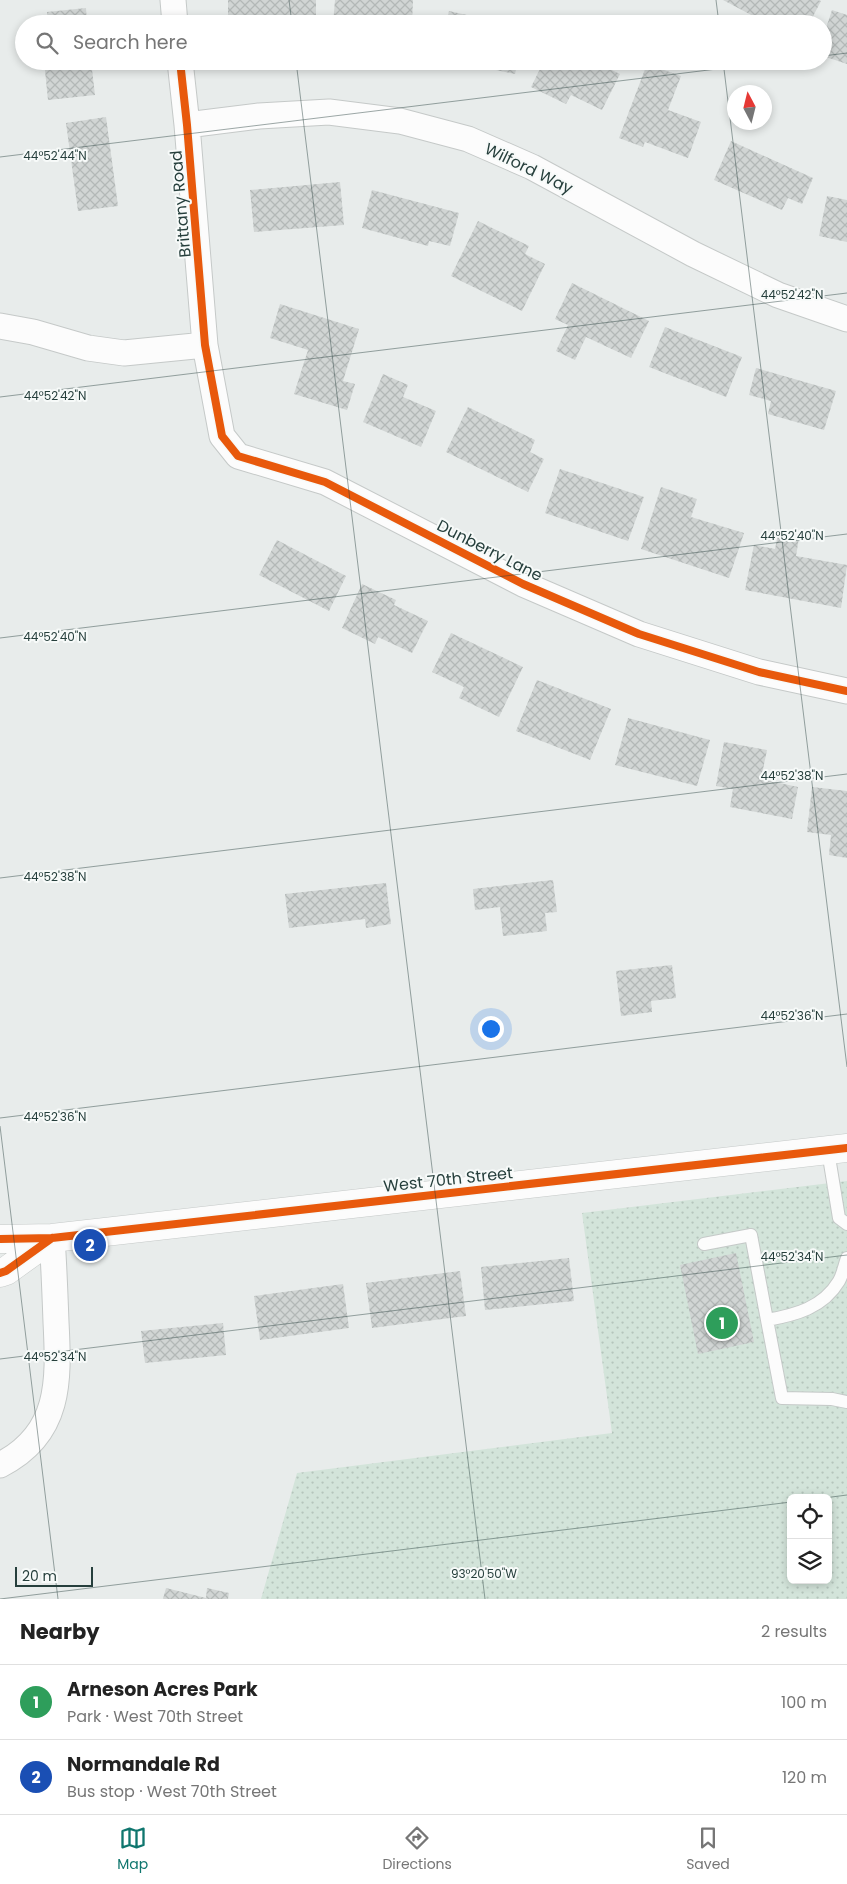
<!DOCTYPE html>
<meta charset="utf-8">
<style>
body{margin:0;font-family:Poppins,sans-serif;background:#f6f6f6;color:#222}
.controls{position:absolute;right:15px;bottom:15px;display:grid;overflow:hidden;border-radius:8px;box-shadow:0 2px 8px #0003}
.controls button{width:45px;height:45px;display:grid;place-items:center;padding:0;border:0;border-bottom:1px solid #e0e0e0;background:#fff;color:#222;font:25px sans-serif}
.compass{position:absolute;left:727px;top:85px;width:45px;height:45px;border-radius:50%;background:#fff;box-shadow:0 2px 8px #0003;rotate:353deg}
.scale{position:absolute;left:15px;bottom:12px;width:78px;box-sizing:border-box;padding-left:5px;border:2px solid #263f3c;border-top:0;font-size:14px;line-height:18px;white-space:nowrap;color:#263f3c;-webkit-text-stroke:4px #f7faf9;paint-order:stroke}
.you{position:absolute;left:490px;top:1028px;width:18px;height:18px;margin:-12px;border:4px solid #fff;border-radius:50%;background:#1a73e8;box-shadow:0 0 0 8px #1a73e833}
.badge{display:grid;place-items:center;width:32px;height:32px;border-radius:50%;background:#0f766e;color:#fff;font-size:16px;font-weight:700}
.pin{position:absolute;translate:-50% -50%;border:2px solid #fff;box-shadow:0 1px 5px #0006}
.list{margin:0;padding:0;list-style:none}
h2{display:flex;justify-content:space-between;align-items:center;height:65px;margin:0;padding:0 20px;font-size:21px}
h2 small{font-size:16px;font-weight:400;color:#767676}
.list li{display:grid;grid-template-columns:32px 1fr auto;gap:15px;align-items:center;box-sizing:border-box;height:75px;padding:0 20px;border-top:1px solid #e0e0e0}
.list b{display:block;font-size:19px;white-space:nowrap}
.list p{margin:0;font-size:16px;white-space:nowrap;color:#767676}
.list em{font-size:16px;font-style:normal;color:#767676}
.icon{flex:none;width:28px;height:28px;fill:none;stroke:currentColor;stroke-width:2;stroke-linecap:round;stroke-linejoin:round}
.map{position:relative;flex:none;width:847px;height:1599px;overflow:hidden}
.search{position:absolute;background:#fff;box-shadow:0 2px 8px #0003;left:15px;right:15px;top:15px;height:55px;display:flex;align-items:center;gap:12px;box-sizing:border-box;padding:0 18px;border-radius:28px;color:#767676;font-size:19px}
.sheet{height:215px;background:#fff}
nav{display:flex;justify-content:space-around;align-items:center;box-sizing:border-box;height:70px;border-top:1px solid #e0e0e0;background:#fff;font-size:14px;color:#767676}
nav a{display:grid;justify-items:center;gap:2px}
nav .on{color:#0f766e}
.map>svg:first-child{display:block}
.grass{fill:url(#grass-dots);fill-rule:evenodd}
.building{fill:url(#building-cross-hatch)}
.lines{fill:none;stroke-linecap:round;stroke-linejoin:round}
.service-casing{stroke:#c5c9c8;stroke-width:14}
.minor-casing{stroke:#c5c9c8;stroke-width:27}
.tertiary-casing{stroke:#c5c9c8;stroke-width:29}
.service{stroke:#fcfcfc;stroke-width:12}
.minor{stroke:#fcfcfc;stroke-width:25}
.tertiary{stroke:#fcfcfc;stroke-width:28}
.cycleway-casing{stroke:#f7faf9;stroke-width:11}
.cycleway{stroke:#e8590c;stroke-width:8}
.ticks{fill:none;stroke:#263f3c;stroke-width:1;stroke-opacity:0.45}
.labels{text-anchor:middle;stroke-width:4;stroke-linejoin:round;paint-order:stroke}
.street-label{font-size:16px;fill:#263f3c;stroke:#f7faf9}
.ticks-label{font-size:12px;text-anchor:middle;fill:#263f3c;stroke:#f7faf9;stroke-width:4;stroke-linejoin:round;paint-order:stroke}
</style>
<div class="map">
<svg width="847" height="1599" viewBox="0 0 847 1599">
<defs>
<pattern id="grass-dots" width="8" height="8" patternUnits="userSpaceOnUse" patternTransform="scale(1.25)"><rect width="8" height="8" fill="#d3e4da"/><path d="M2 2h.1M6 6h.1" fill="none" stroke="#b5c5bc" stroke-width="1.8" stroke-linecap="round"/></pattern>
<pattern id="building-cross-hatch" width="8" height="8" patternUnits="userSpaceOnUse" patternTransform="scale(1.25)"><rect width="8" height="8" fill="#d1d5d4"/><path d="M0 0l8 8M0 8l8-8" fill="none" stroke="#b3b8b7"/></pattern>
</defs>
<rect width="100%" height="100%" fill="#e8eceb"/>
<path class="grass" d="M847 1181V1599H261L297 1473 612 1433 582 1213ZM791 1498H828V1580H791Z"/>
<path class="building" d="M228 0H316V24H228Z
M335 0H413L412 24H333Z
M723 0H818L821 1 809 24H768Z
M86 8 87 24H48L47 12Z
M832 10 847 15V64L823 56V37Z
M449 11 502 23V24H446Z
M44 61H91L95 95 48 100Z
M474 61H518L515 74 473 65Z
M544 61H593L620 74 602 110 571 95 566 104 531 87Z
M647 64 681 76 668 110 701 122 688 158 645 142 643 147 619 138Z
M106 117 118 206 78 211 66 123Z
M731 141 813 178 802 204 788 198 782 210 714 180Z
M340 182 344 225 254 232 250 190Z
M372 190 459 213 450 246 429 241 428 246 362 228Z
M827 196 847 200V242L819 236Z
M478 221 529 246 525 254 545 264 522 311 451 276Z
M572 283 649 321 631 358 586 337 575 360 556 351 568 325 555 319Z
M280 304 359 329 343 381 355 384 347 410 294 394 308 350 270 338Z
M665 327 742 357 726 397 649 367Z
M756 368 836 391 824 430 768 414 771 401 749 395Z
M383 374 408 385 403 397 436 411 421 447 363 422Z
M468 407 535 440 530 452 544 459 528 492 446 452Z
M560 469 644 497 628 541 545 513Z
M661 487 697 499 691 517 744 533 729 578 641 549Z
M778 534 799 538 796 556 847 565 841 608 745 590 754 545 775 549Z
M277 540 346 576 329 611 259 575Z
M362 584 396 600 394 605 428 621 412 653 378 637 375 644 342 628Z
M451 633 523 667 499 717 459 698 464 687 432 672Z
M537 680 611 709 590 760 516 731Z
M628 718 710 740 697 786 615 765Z
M724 742 767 750 761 779 798 787 792 819 730 807 733 789 716 786Z
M812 787 847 791V858L829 855 831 835 807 832Z
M553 880 557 912 545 913 547 931 503 936 500 907 475 910 473 889Z
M386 883 391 924 366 928 365 919 289 928 285 894Z
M672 965 676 998 651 1001 652 1012 621 1016 616 971Z
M736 1253 754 1342 698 1354 680 1265Z
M569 1258 574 1301 485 1310 481 1267Z
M460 1271 466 1316 372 1328 366 1283Z
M343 1284 349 1328 260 1340 254 1296Z
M223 1323 226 1355 145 1363 141 1331Z
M166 1588 206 1598 207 1588 229 1593 228 1599H163Z"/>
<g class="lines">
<defs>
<path id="service" d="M828 1151 839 1218 847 1224
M704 1244 751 1235 767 1320
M847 1258C844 1266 843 1274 839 1281 823 1308 795 1315 767 1320L782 1398 832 1399 847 1402"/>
<path id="minor" d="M173 0 175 24
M180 61 187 125 205 345 222 436 238 456 325 482 523 584 639 634 759 672 847 691
M187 125 259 116 329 112 400 121 468 139 532 167 693 254 778 295 847 319
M0 326 33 332 88 348 124 353 205 345
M0 1465C61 1434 59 1381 56 1322 55 1294 54 1266 52 1238"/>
<path id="tertiary" d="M0 1239 52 1238 847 1148
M0 1273 6 1271 52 1238"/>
</defs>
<use href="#service" class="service-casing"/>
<use href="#minor" class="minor-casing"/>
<use href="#tertiary" class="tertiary-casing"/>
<use href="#service" class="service"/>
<use href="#minor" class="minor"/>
<use href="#tertiary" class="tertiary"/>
<defs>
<path id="cycleway" d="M180 61 187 125 205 345 222 436 238 456 325 482 523 584 639 634 759 672 847 691
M0 1239 52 1238 847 1148
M0 1273 6 1271 52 1238"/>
</defs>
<use href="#cycleway" class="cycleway-casing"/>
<use href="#cycleway" class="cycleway"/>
</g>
<path class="ticks" d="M289 0 292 24M716 0 719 24M823 56 847 53M296 61 485 1599M723 61 847 1067M0 157 782 61M0 397 847 293M0 638 847 534M0 878 847 774M0 1118 847 1014M0 1126 58 1599M0 1359 847 1255M824 1498 847 1495M0 1599 791 1502"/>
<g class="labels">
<g class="street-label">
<text transform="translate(529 168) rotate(26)" y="6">Wilford Way</text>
<text transform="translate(180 204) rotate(-95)" y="6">Brittany Road</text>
<text transform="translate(490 550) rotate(27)" y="6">Dunberry Lane</text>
<text transform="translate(448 1179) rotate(-6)" y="6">West 70th Street</text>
</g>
</g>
<g class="ticks-label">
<text x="55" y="160">44°52'44"N</text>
<text x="792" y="299">44°52'42"N</text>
<text x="55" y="400">44°52'42"N</text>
<text x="792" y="540">44°52'40"N</text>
<text x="55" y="641">44°52'40"N</text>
<text x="792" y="780">44°52'38"N</text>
<text x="55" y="881">44°52'38"N</text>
<text x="792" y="1020">44°52'36"N</text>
<text x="55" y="1121">44°52'36"N</text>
<text x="792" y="1261">44°52'34"N</text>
<text x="55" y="1361">44°52'34"N</text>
<text x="484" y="1578">93°20'50"W</text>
</g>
</svg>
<div class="controls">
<button><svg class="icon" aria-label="locate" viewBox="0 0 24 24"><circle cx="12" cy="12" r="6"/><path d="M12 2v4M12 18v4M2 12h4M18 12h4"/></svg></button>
<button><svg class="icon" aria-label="layers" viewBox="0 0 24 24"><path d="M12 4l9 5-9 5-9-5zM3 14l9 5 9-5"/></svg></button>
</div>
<svg class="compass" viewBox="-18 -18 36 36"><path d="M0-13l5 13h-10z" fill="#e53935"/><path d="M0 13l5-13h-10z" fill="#767676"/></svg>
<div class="scale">20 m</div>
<div class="you"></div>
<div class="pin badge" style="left:722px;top:1323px;background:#2e9e5b">1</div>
<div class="pin badge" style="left:90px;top:1245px;background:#1a4fb4">2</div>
<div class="search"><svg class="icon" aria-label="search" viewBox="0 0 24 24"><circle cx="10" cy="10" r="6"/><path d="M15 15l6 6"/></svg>Search here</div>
</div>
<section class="sheet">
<h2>Nearby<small>2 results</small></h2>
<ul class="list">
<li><span class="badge" style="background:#2e9e5b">1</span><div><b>Arneson Acres Park</b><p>Park · West 70th Street</p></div><em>100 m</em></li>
<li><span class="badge" style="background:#1a4fb4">2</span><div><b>Normandale Rd</b><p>Bus stop · West 70th Street</p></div><em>120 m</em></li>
</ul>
</section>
<nav>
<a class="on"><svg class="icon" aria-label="map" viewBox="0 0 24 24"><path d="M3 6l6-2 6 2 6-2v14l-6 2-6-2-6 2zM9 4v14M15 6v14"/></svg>Map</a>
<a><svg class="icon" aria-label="directions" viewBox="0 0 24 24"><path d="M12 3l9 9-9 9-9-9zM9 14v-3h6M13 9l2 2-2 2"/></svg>Directions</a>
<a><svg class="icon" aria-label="saved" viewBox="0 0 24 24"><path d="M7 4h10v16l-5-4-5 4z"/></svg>Saved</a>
</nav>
